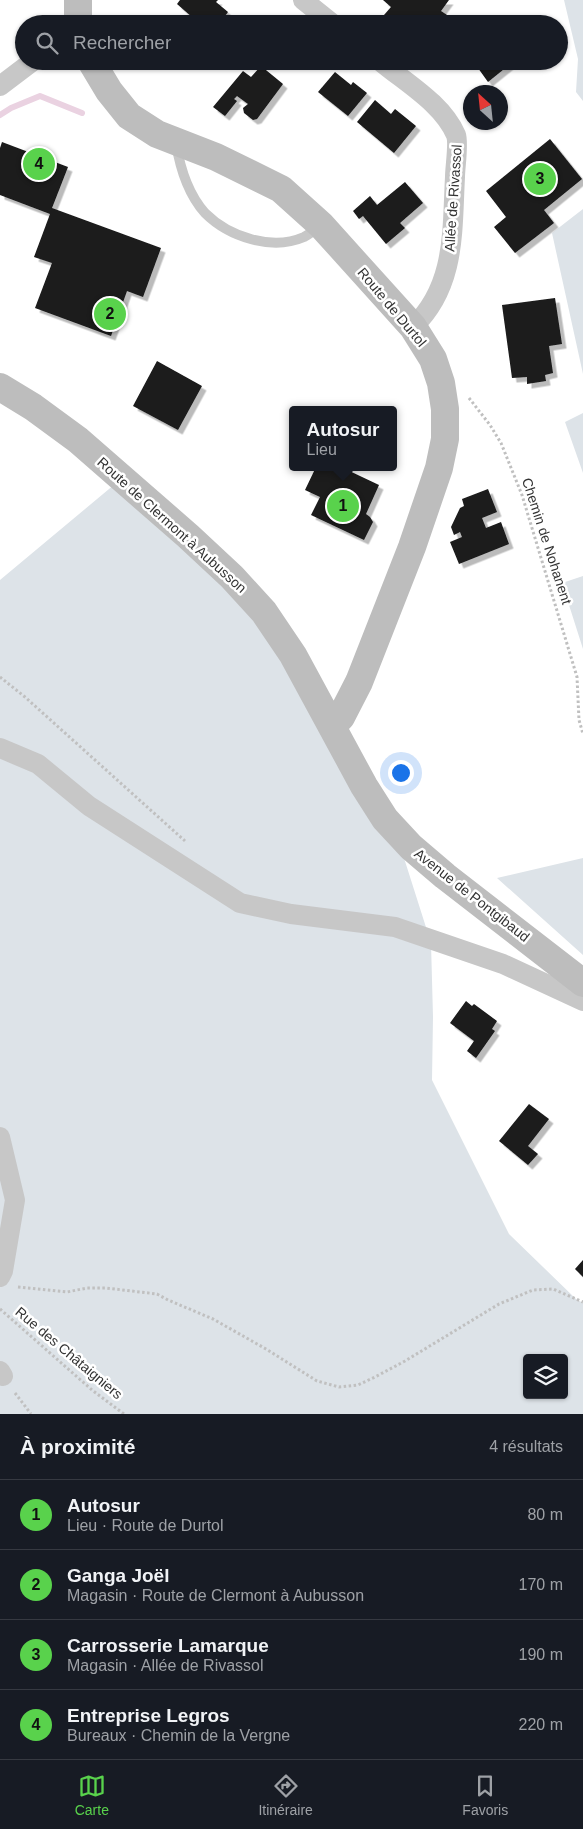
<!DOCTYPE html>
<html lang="fr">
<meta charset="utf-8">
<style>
body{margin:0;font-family:Helvetica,sans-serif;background:#20242c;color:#f1f3f6}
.controls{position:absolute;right:15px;bottom:15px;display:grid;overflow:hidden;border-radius:5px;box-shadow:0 1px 4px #0004}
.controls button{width:45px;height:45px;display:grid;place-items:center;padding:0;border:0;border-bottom:1px solid #363941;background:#171b24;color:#f1f3f6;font:25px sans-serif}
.compass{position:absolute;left:463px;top:85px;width:45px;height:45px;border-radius:50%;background:#171b24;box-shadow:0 1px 4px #0004;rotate:333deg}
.you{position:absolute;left:400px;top:772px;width:18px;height:18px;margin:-12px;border:4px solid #fff;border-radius:50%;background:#1a73e8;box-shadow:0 0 0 8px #1a73e833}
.badge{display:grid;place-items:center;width:32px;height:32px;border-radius:50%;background:#59d24c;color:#111;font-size:16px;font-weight:700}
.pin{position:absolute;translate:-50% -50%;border:2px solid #fff;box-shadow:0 1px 5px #0006}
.popup{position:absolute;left:289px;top:406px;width:108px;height:65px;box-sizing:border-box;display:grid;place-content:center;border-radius:5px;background:#171b24;filter:drop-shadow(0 1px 4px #0005);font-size:16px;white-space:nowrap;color:#9ea1a6}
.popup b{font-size:19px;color:#f1f3f6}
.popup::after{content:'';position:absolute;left:50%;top:100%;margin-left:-10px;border:10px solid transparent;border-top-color:#171b24}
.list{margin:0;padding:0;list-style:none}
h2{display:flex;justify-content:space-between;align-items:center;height:65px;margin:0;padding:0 20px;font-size:21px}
h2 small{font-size:16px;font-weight:400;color:#9ea1a6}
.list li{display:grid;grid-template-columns:32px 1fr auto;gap:15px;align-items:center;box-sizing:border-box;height:70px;padding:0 20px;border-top:1px solid #363941}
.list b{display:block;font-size:19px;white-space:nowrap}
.list p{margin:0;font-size:16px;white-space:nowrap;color:#9ea1a6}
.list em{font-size:16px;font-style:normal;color:#9ea1a6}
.icon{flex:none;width:28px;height:28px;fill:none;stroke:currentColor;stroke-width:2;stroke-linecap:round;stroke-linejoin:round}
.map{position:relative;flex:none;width:583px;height:1414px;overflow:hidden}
.search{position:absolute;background:#171b24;box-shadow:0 1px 4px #0004;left:15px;right:15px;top:15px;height:55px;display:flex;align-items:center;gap:12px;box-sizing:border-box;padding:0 18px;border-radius:28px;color:#9ea1a6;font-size:19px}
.sheet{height:345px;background:#171b24}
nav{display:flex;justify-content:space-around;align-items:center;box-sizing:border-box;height:70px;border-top:1px solid #363941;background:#171b24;font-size:14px;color:#9ea1a6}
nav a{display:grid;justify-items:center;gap:2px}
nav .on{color:#59d24c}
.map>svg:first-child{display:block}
.green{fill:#dde3e8;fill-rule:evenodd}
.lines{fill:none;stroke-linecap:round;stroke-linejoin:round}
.stream{stroke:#ead2e1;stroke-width:6}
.building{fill:#1a1a1a;filter:url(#shadow)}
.path{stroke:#c0c0c0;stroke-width:3;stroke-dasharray:2.5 2.5;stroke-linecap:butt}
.lane{stroke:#c7c7c7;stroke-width:10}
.street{stroke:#c7c7c7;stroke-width:20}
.secondary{stroke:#bdbdbd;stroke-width:28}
.labels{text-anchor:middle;stroke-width:5;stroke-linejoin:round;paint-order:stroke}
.street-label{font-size:14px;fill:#333;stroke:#fff}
</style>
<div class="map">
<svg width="583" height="1414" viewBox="0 0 583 1414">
<defs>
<filter id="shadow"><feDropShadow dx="4.5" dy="4.5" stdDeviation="0" flood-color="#0004"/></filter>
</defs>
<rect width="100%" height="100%" fill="#fff"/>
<path class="green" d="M564 0H583V101L576 92 578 59Z
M583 209V374L552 233Z
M583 413V473L565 422Z
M121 479 259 605 397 836 431 943 433 1017 432 1080 509 1234 576 1299 583 1303V1414H0V580ZM527 1358H564V1395H527Z
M583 576V649L562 583Z
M583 858V955L497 878Z"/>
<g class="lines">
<path class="stream" d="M0 115 11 108 40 96 82 113"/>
</g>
<path class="building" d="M180 0H218L216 2 228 12 219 24H195L190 20 192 17 177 4Z
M383 0H449L441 11 453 19 448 24H378L377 23 391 7Z
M473 61H514L488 82Z
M261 66 283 84 257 119 253 120 244 113 243 108 248 104 237 96 234 99 237 101 225 116 213 107 243 71 251 77Z
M335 72 351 85 353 82 367 93 348 116 318 92Z
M375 100 391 114 395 109 416 126 394 153 357 122Z
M550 139 582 179 544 210 554 223 515 253 494 227 506 217 486 191Z
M2 142 68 167 52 208 161 248 143 297 127 291 111 336 35 308 52 263 34 257 50 214 0 195V148Z
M405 182 423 203 400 223 405 228 386 244 363 216 359 219 353 211 370 196 377 205Z
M555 298 562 344 549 346 553 373 545 375 546 381 527 384V377L512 378 502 305Z
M157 361 202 386 178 430 133 406Z
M316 467H341L379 485 366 514 370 517 373 522 364 540 311 515 320 497 305 490Z
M488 489 497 512 482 518 486 528 501 522 509 544 459 564 450 542 462 537 460 532 454 535 451 527 460 508 464 506 462 499Z
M466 1001 472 1006 474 1004 497 1021 492 1029 495 1031 476 1058 467 1051 474 1041 450 1023Z
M529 1104 549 1119 528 1146 538 1154 528 1165 499 1141Z
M583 1260V1277L575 1269Z"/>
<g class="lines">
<path class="path" d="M469 398 490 425 501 443 522 495 577 677 579 720 583 734
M0 677 25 697 185 841
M18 1287 67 1292 87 1288H106L157 1294 168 1300 213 1319 266 1349 317 1381 339 1387 358 1385 375 1377 405 1361 499 1304 533 1290 553 1289 583 1302
M0 1309 92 1390 124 1414
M15 1393 31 1414"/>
<path class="lane" d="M176 143C180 168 188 194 205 213 229 237 272 251 304 237 310 234 315 229 320 226"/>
<path class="street" d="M303 0 333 24
M380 61C406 83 442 103 456 135 459 143 455 167 455 177 452 231 456 286 413 327
M0 86 33 61
M0 748 38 764 89 806 240 903 291 914 395 927 503 964 583 1001
M0 1137 15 1200 3 1271 0 1277
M0 1371 3 1376"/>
<path class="secondary" d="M78 0V24
M91 61 109 91 129 116 157 134 216 157 281 189 321 225 413 327 433 359 441 383 445 409V439L439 468 412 547 359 682 341 717 332 726
M0 387 33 407 78 440 188 536 232 577 264 612 293 655 364 786 385 819 411 847 445 876 583 983"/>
</g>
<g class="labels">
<g class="street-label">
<text transform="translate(453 198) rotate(-86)" y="5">Allée de Rivassol</text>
<text transform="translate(392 307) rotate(50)" y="5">Route de Durtol</text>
<text transform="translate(172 525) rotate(42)" y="5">Route de Clermont à Aubusson</text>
<text transform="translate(547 541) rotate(72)" y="5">Chemin de Nohanent</text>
<text transform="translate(472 895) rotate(38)" y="5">Avenue de Pontgibaud</text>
<text transform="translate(69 1353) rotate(40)" y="5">Rue des Châtaigniers</text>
</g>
</g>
</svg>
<div class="controls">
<button><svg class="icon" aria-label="layers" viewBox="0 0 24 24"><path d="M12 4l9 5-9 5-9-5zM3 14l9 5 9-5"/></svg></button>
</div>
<svg class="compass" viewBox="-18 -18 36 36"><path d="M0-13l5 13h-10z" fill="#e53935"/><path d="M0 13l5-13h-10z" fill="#9ea1a6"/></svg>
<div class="you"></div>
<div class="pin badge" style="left:343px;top:506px">1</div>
<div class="popup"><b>Autosur</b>Lieu</div>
<div class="pin badge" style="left:110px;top:314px">2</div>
<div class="pin badge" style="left:540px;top:179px">3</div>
<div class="pin badge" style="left:39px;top:164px">4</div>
<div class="search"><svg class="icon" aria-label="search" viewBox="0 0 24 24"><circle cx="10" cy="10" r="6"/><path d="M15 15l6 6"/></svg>Rechercher</div>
</div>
<section class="sheet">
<h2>À proximité<small>4 résultats</small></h2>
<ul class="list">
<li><span class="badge">1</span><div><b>Autosur</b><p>Lieu · Route de Durtol</p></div><em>80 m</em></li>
<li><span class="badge">2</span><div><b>Ganga Joël</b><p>Magasin · Route de Clermont à Aubusson</p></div><em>170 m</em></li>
<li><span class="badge">3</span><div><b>Carrosserie Lamarque</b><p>Magasin · Allée de Rivassol</p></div><em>190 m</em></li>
<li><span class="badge">4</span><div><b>Entreprise Legros</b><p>Bureaux · Chemin de la Vergne</p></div><em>220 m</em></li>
</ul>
</section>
<nav>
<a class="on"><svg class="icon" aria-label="map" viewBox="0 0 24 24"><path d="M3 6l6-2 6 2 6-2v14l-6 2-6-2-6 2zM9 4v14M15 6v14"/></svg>Carte</a>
<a><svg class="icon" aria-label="directions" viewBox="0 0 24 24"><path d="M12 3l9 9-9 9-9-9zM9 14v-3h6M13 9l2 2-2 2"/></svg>Itinéraire</a>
<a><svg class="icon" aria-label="saved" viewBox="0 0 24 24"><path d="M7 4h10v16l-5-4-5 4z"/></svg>Favoris</a>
</nav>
